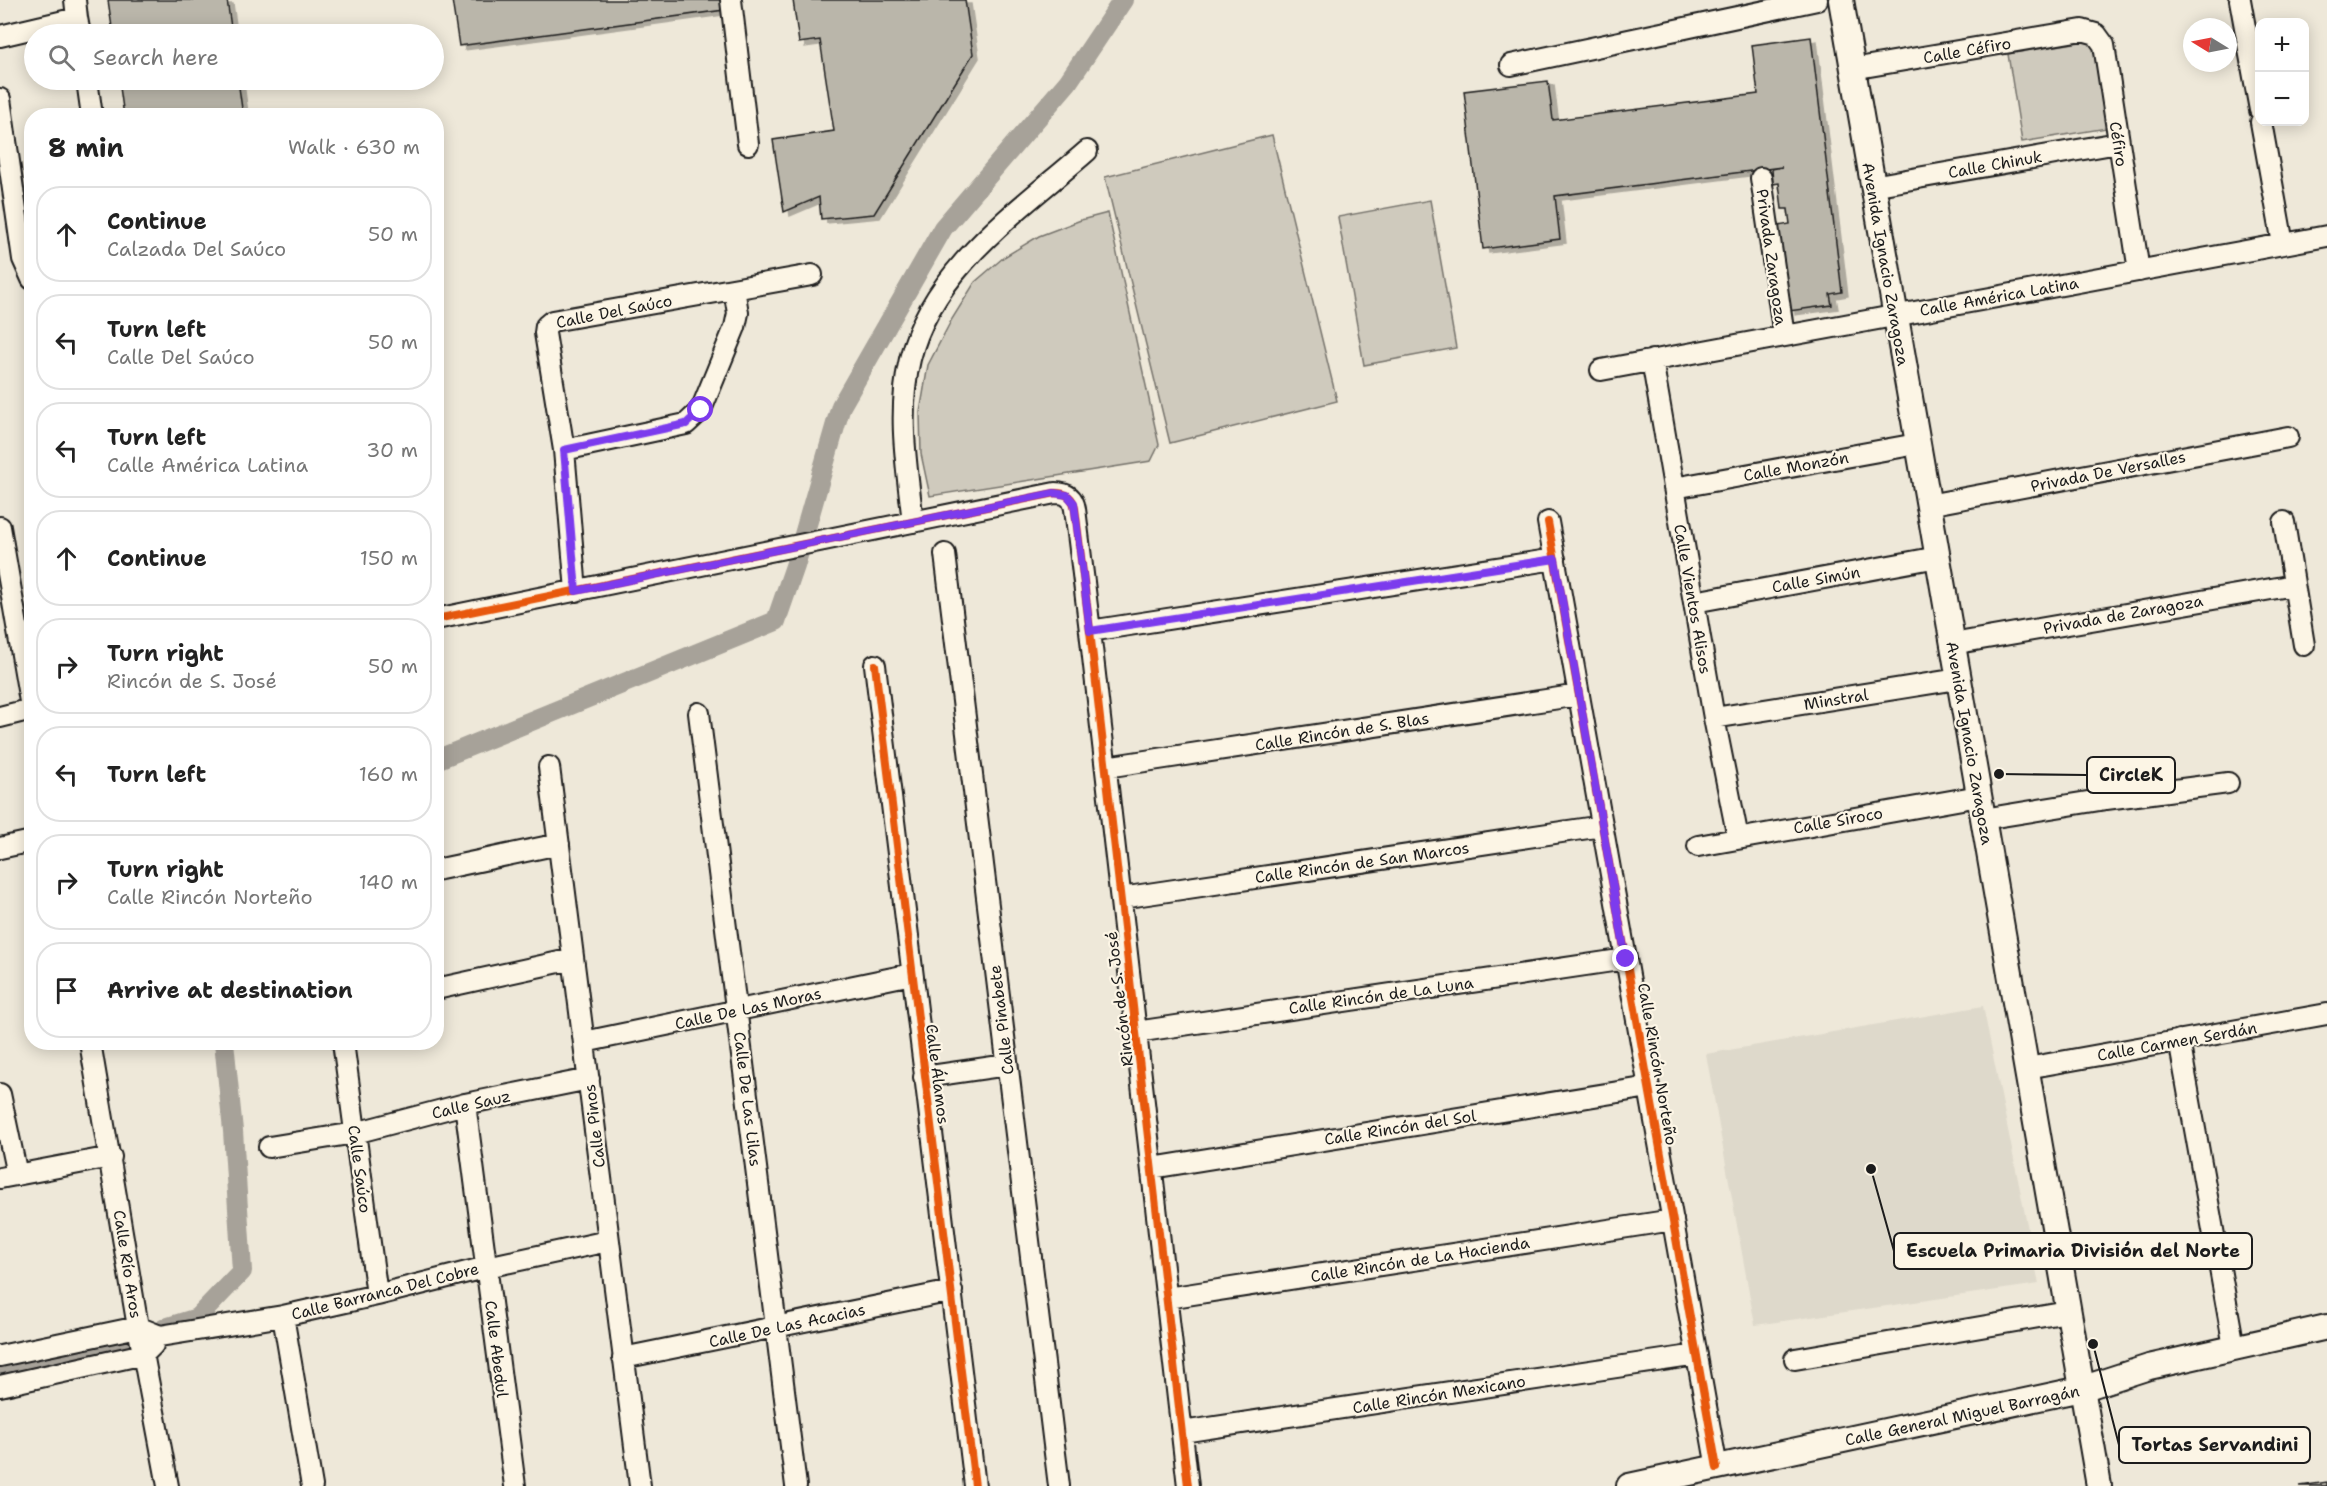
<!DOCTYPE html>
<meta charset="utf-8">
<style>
body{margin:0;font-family:"Shantell Sans",sans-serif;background:#f6f6f6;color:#222}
.controls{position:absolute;right:18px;top:18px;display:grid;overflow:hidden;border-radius:12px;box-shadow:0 3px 15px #0003}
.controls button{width:54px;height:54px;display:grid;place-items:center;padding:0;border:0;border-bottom:2px solid #e0e0e0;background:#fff;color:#222;font:30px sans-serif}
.compass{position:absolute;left:2183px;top:18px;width:54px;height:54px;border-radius:50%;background:#fff;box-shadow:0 3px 15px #0003;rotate:280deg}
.stop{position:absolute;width:18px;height:18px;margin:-14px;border:4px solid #7c3aed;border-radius:50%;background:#fff}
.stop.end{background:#7c3aed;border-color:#fff;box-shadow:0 2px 6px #0008}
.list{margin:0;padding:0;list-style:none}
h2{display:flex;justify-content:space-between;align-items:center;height:78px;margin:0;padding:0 24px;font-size:26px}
h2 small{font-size:20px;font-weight:400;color:#767676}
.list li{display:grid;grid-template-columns:39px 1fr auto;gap:18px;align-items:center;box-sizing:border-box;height:96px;margin:0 12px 12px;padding:0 12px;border:2px solid #e0e0e0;border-radius:24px}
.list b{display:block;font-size:22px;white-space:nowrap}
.list p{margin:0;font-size:20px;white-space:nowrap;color:#767676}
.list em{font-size:20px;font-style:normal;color:#767676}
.icon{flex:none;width:33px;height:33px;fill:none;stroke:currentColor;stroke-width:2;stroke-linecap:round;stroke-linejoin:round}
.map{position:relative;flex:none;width:2327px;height:1486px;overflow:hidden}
.search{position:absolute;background:#fff;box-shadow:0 3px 15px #0003;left:24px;top:24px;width:420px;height:66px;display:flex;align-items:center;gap:15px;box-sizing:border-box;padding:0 21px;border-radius:33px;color:#767676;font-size:22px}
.panel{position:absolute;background:#fff;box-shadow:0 3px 15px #0003;left:24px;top:108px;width:420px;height:942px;border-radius:24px}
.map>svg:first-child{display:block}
.built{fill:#ded9cb}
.green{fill:#cfcabd;stroke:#76736c;stroke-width:1.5}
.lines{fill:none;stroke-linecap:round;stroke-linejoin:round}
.canal{stroke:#a7a299;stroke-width:20}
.building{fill:#bab6aa;stroke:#1c1c1c;stroke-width:1.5;filter:url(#shadow)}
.minor-casing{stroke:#1c1c1c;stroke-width:24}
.major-casing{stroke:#1c1c1c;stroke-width:28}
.minor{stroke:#fcf5e5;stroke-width:20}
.major{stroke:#fcf5e5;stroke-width:24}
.cycleway-casing{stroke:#fcf5e5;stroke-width:11}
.cycleway{stroke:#e8590c;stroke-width:8}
.route{stroke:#7c3aed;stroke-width:8}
.labels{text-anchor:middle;stroke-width:4.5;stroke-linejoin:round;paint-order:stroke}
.street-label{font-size:16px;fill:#1c1c1c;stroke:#fcf5e5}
.leader{fill:none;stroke:#1c1c1c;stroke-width:2}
.callout-dot{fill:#1c1c1c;stroke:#fcf5e5;stroke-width:2}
.callout{fill:#fcf5e5;stroke:#1c1c1c;stroke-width:2}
.callout-label{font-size:18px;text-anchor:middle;font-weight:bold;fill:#1c1c1c}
</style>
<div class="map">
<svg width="2327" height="1486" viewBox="0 0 2327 1486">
<defs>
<filter id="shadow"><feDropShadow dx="6" dy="4" stdDeviation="0" flood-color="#0004"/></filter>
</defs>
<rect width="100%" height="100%" fill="#eee8d9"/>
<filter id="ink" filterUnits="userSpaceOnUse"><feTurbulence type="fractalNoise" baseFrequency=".0167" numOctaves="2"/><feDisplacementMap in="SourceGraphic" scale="12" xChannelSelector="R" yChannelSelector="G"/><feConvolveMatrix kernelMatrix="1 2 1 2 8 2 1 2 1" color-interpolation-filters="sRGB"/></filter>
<g filter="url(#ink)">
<path class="built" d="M1983 1006 2039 1284 1755 1325 1706 1054Z"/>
<path class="green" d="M2092 40 2107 128 2022 142 2008 54Z
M1272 135 1337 401 1170 443 1105 177Z
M1430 200 1456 348 1364 365 1338 217Z
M1108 213 1159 445 1151 461 930 496 921 454 920 412 928 365 952 319 975 282 1004 257 1039 236 1081 220Z"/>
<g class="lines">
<path class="canal" d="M436 760 776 621 795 566 841 406 943 228 1068 82 1123 0
M165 1328 197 1318 242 1271 233 1131 224 1042
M0 1372 99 1350 139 1336"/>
</g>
<path class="building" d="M108 0H227L232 34H113Z
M452 0H723L724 10 459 46Z
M793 0H965L973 54 874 214 821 219 819 197 784 212 773 140 834 131 820 40 799 43Z
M1811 37 1842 292 1830 294 1832 305 1789 311 1778 226 1790 224 1788 209H1782L1779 183 1773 184 1772 169 1782 167 1555 196 1560 239 1483 249 1464 91 1548 81 1553 120 1758 94 1752 45Z
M119 80H238L243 116H124Z
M2327 1482V1486H2300Z"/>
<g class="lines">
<defs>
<path id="minor" d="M75 0 77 18
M731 0 748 144
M2240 0 2260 110
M0 36 77 18 80 34
M1511 65 1817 0
M1852 69 2082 30 2096 34 2104 45 2139 271
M87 80 92 116
M0 99 23 259 32 279
M2261 122 2283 244
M1761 178 1784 336
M1872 186 2118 143
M1652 360 1714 718 1738 838
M1601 370 2327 236
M564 450 686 424 701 410 735 327 738 313 734 289
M1674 488 1917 444
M1928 505 2288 437
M913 522C907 469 897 413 910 359 932 268 1021 209 1087 151
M1548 522 1717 1468
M2284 522 2304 645
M0 527 32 713
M945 554 1059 1486
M576 591 564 450 545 333 546 326 552 321 812 275
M1694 602 1938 557
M436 619 1055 493C1067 493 1073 497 1075 509L1090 631 1188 1486
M1090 631 1555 559
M1952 644 2294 585
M875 665 975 1486
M699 713 796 1486
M0 717 32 709
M1714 718 1958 679
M549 767 640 1486
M1106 767 1579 695
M1983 819 2106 799 2228 783
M1698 846 1979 796
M0 848 32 841
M436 870 559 844
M1121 898 1602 826
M436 989 573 959
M1136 1032 1626 959
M2179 1040 2234 1347
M90 1042 138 1327 168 1486
M343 1042 377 1295
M584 1042 912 974
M2027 1068 2327 1014
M924 1077 1007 1065
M0 1094 17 1175
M465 1104 515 1486
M269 1147 355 1133 465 1104 589 1079
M1152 1168 1649 1087
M0 1178 111 1157
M1167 1298 1673 1220
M283 1316 312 1486
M0 1356 138 1327 160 1336 283 1316 377 1295 487 1267 608 1241
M623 1358 952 1291
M1795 1359 2068 1312
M0 1386 144 1354 153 1345
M1182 1432 1697 1355"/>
<path id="major" d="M1841 0 2099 1486
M1629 1486 2081 1389 2149 1367 2327 1327"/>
</defs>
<use href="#minor" class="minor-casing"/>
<use href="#major" class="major-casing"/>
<use href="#minor" class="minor"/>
<use href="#major" class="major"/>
<defs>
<path id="cycleway" d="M1548 522 1717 1468
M436 619 1055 493C1067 493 1073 497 1075 509L1090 631 1188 1486
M875 665 975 1486"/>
</defs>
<use href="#cycleway" class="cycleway-casing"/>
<use href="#cycleway" class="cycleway"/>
</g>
</g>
<g class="lines" filter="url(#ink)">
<path class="route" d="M701 410 686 424 564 450 576 591 1054 493 1067 495 1074 503 1090 631 1555 559 1626 959"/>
</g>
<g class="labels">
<g class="street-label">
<text transform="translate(1967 50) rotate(-10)" y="6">Calle Céfiro</text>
<text transform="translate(2119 144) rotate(81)" y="6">Céfiro</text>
<text transform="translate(1995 164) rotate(-10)" y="6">Calle Chinuk</text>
<text transform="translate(1772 257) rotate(82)" y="6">Privada Zaragoza</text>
<text transform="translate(1886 264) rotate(80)" y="6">Avenida Ignacio Zaragoza</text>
<text transform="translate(1999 296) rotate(-10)" y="6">Calle América Latina</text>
<text transform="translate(614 311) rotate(-11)" y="6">Calle Del Saúco</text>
<text transform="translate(1796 466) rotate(-10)" y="6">Calle Monzón</text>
<text transform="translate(2108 471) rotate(-11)" y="6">Privada De Versalles</text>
<text transform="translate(1816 579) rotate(-10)" y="6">Calle Simún</text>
<text transform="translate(1693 599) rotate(80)" y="6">Calle Vientos Alisos</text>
<text transform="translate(2123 614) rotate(-10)" y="6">Privada de Zaragoza</text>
<text transform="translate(1836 699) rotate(-9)" y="6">Minstral</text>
<text transform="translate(1342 731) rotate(-9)" y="6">Calle Rincón de S. Blas</text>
<text transform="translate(1970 743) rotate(80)" y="6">Avenida Ignacio Zaragoza</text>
<text transform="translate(1838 820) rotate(-10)" y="6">Calle Siroco</text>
<text transform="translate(1362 862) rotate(-8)" y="6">Calle Rincón de San Marcos</text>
<text transform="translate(1381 995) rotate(-8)" y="6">Calle Rincón de La Luna</text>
<text transform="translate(1119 999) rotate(-97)" y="6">Rincón de S. José</text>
<text transform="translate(748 1008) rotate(-12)" y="6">Calle De Las Moras</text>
<text transform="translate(1001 1020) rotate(-97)" y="6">Calle Pinabete</text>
<text transform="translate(2177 1041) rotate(-10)" y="6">Calle Carmen Serdán</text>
<text transform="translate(1658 1064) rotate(80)" y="6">Calle Rincón Norteño</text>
<text transform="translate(938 1074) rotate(83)" y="6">Calle Álamos</text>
<text transform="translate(748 1099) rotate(83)" y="6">Calle De Las Lilas</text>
<text transform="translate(471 1104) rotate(-13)" y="6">Calle Sauz</text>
<text transform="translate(594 1126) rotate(-97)" y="6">Calle Pinos</text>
<text transform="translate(1400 1127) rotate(-9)" y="6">Calle Rincón del Sol</text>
<text transform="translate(360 1169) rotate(82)" y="6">Calle Saúco</text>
<text transform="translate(1420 1259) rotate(-9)" y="6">Calle Rincón de La Hacienda</text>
<text transform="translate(128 1264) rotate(81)" y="6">Calle Río Aros</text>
<text transform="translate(385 1291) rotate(-14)" y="6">Calle Barranca Del Cobre</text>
<text transform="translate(787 1325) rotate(-12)" y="6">Calle De Las Acacias</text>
<text transform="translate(497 1349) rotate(83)" y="6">Calle Abedul</text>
<text transform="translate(1439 1394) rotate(-9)" y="6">Calle Rincón Mexicano</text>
<text transform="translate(1962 1415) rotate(-12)" y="6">Calle General Miguel Barragán</text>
</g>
</g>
<path class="leader" d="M1999 774L2087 775M1871 1169L1894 1251M2093 1344L2119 1445"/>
<g class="callout-dot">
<circle cx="1999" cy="774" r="6"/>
<circle cx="1871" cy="1169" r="6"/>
<circle cx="2093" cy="1344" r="6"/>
</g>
<g class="callout">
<rect x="2087" y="757" width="88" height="36" rx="6"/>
<rect x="1894" y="1233" width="358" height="36" rx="6"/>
<rect x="2119" y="1427" width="191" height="36" rx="6"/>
</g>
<g class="callout-label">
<text x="2131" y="781">CircleK</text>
<text x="2073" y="1257">Escuela Primaria División del Norte</text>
<text x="2215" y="1451">Tortas Servandini</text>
</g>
</svg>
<div class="controls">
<button>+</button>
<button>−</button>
</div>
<svg class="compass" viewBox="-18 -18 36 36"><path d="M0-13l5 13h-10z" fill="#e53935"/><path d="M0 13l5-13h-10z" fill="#767676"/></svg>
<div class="stop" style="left:701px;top:410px"></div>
<div class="stop end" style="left:1626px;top:959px"></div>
<div class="search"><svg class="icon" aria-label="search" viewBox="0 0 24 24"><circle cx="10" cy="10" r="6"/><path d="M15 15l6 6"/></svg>Search here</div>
<section class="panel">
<h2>8 min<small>Walk · 630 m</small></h2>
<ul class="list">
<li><svg class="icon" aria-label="ahead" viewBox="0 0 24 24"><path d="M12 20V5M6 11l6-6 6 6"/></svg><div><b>Continue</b><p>Calzada Del Saúco</p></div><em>50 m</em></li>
<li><svg class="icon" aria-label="left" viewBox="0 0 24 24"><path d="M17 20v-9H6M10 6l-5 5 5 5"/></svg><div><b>Turn left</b><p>Calle Del Saúco</p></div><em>50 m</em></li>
<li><svg class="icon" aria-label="left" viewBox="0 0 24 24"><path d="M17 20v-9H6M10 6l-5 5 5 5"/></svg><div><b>Turn left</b><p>Calle América Latina</p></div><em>30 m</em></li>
<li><svg class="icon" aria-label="ahead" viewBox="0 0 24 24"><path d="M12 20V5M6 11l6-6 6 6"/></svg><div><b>Continue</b></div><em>150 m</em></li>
<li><svg class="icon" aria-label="right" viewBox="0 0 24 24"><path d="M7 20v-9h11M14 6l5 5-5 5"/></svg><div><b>Turn right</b><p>Rincón de S. José</p></div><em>50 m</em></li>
<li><svg class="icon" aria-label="left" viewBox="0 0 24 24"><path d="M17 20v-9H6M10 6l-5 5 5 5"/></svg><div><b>Turn left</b></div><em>160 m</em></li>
<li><svg class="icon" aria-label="right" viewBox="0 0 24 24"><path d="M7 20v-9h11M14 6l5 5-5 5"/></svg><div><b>Turn right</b><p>Calle Rincón Norteño</p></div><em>140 m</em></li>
<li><svg class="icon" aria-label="arrive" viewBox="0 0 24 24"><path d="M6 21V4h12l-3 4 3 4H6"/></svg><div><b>Arrive at destination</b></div></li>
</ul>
</section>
</div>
